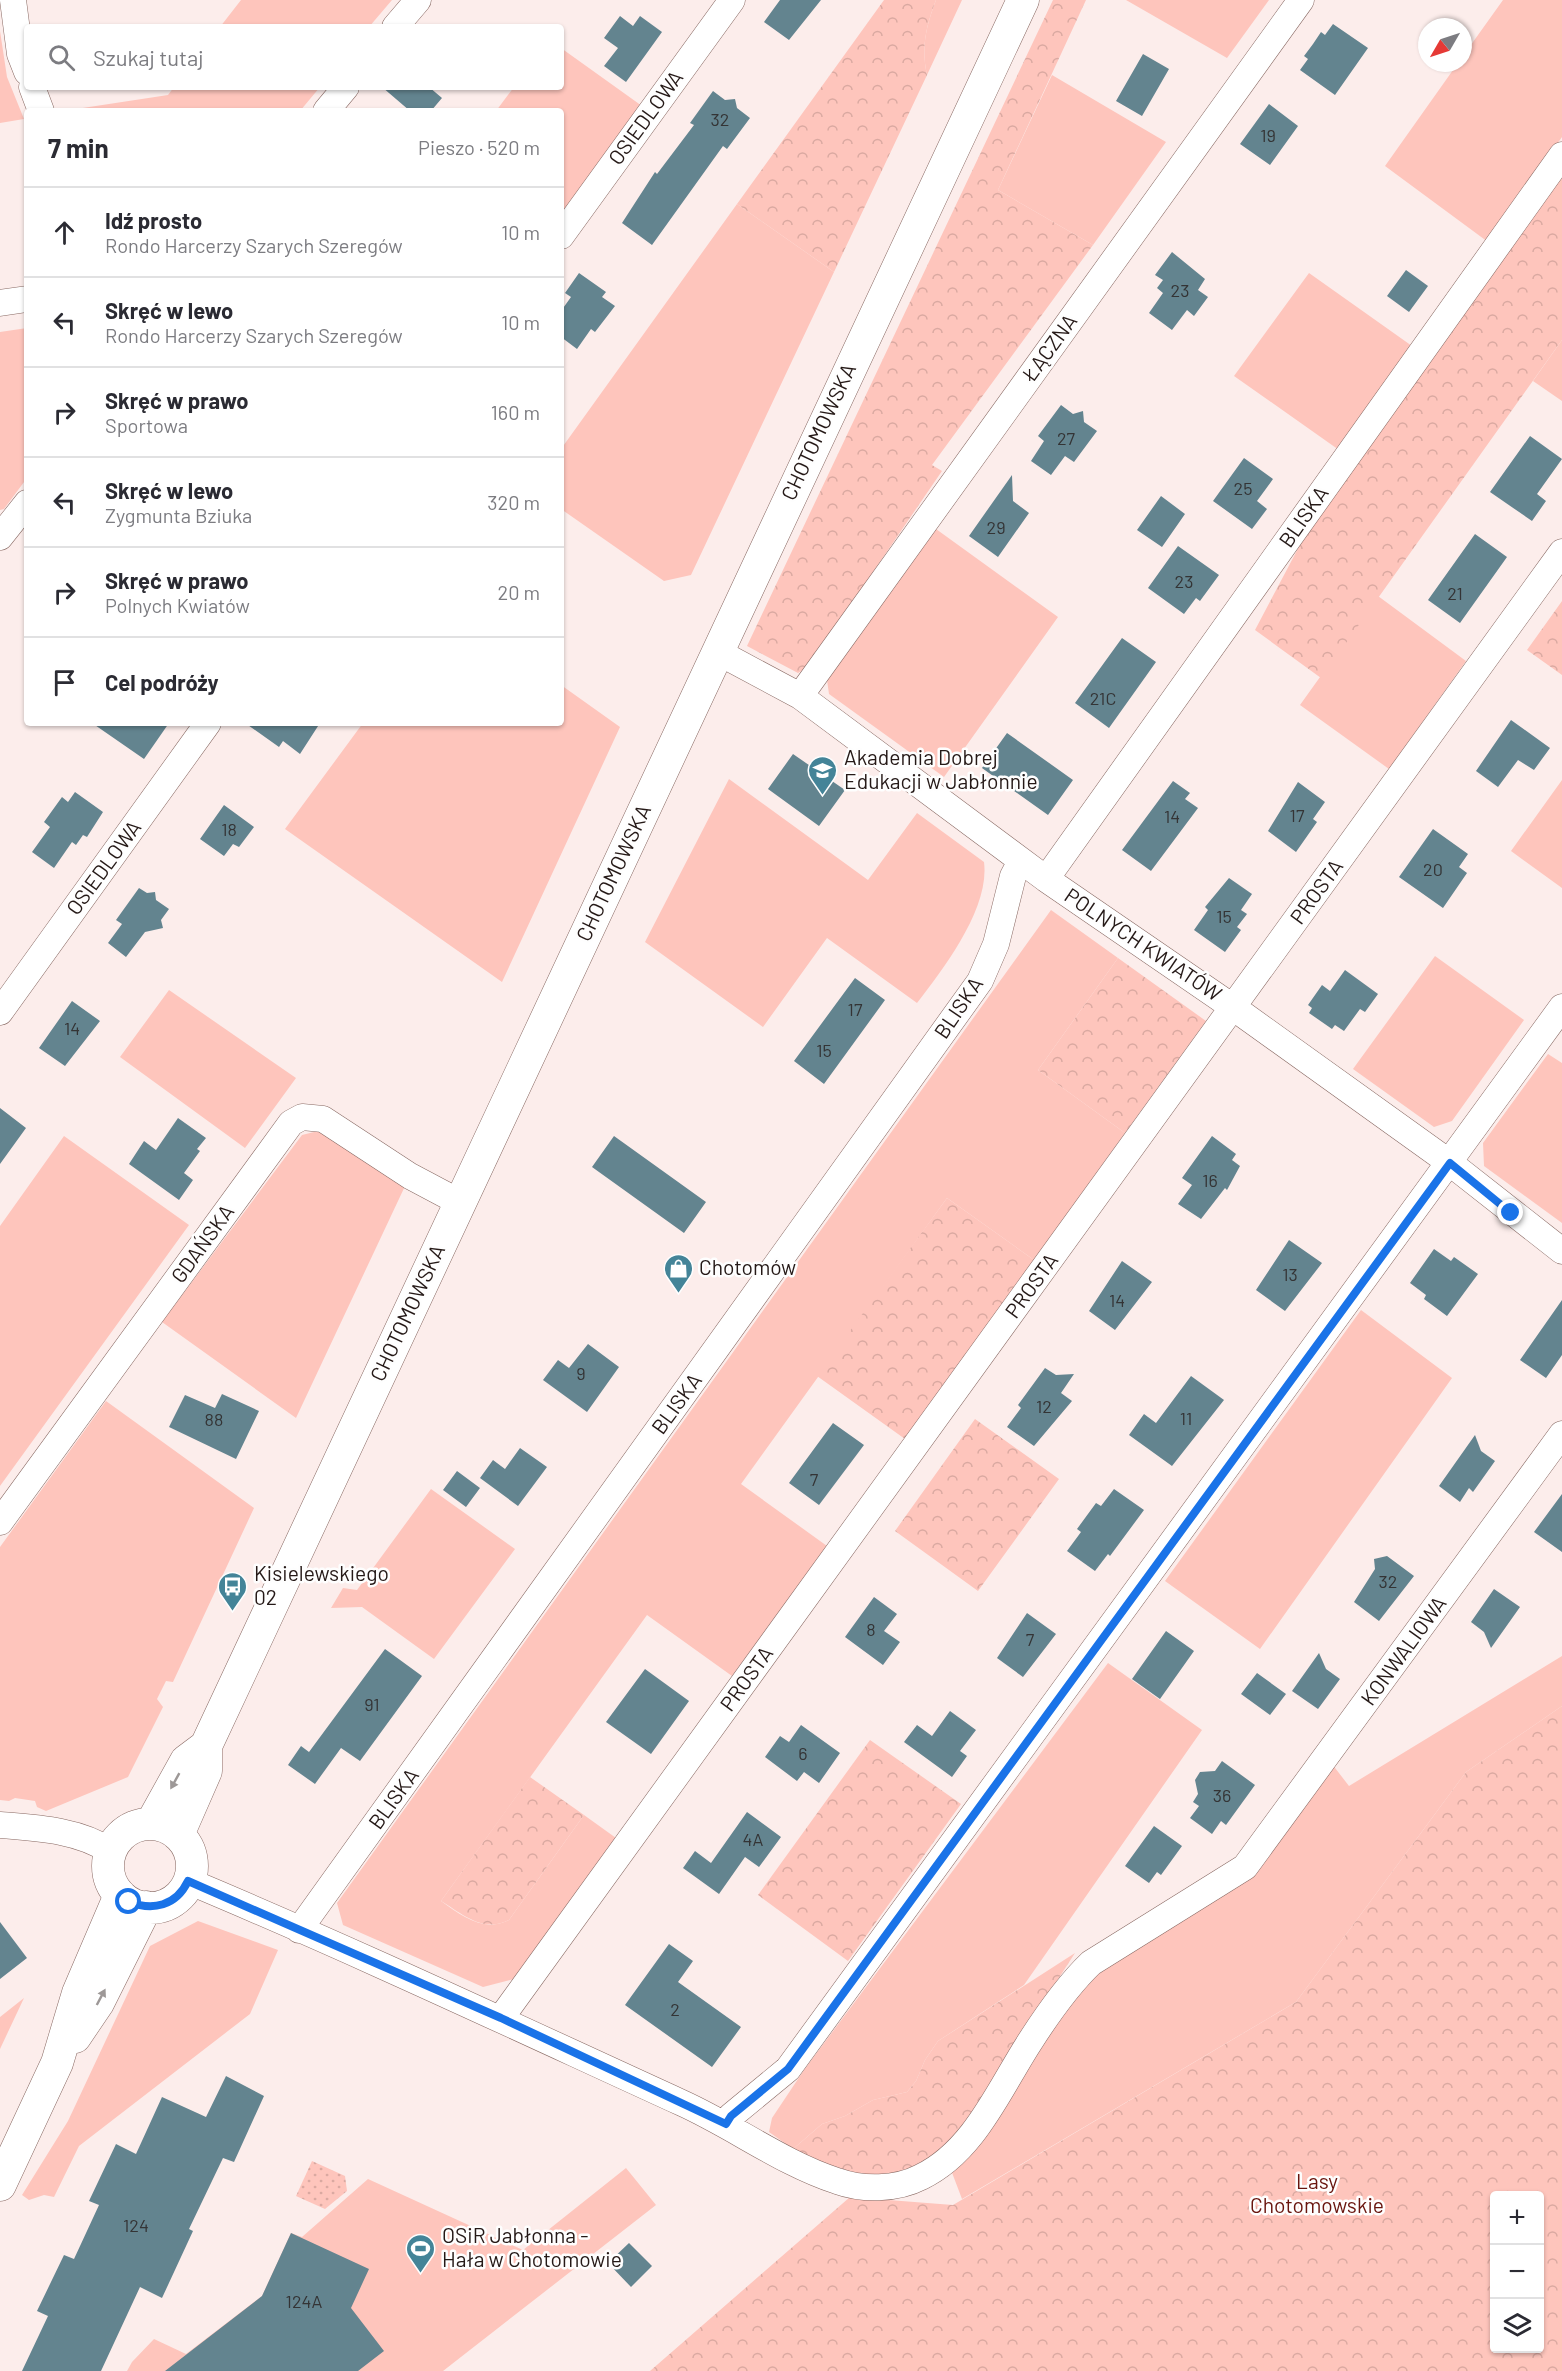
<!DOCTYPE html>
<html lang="pl">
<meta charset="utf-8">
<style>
body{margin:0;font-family:Barlow,sans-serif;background:#f7f7f7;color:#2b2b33}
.controls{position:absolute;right:18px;bottom:18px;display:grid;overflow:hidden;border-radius:6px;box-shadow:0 2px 4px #0004}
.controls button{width:54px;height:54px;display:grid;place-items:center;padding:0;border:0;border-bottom:2px solid #e1e1e2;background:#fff;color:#2b2b33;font:30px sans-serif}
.compass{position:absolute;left:1418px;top:18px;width:54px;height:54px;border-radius:50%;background:#fff;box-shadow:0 2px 4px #0004;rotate:231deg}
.stop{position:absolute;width:18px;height:18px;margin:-14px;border:4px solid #1a73e8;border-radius:50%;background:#fff}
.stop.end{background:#1a73e8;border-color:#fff;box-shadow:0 2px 6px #0008}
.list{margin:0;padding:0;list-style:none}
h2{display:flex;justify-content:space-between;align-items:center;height:78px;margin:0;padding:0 24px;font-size:26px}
h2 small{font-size:20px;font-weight:400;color:#7c7c81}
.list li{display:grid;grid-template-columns:39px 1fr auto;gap:18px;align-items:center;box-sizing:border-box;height:90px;padding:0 24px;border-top:2px solid #e1e1e2}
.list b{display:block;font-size:22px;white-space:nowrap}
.list p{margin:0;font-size:20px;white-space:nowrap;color:#7c7c81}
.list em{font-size:20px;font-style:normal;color:#7c7c81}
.icon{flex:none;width:33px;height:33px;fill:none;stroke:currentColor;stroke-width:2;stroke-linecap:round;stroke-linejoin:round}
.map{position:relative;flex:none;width:1562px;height:2371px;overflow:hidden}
.search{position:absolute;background:#fff;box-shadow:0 2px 4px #0004;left:24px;top:24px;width:540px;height:66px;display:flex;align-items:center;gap:15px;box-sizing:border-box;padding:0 21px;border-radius:6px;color:#7c7c81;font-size:22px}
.panel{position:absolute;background:#fff;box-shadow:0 2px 4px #0004;left:24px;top:108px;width:540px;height:618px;border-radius:6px}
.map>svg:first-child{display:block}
.grass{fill:#fec5bc}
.forest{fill:url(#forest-crowns);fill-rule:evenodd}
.park{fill:url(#park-dots)}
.building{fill:#63848f}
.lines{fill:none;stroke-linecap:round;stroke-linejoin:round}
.minor-casing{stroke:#886963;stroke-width:27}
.tertiary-casing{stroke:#886963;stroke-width:33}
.minor{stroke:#fff;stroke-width:26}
.tertiary{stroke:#fff;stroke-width:32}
.oneway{fill:#9d9897}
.route{stroke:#1a73e8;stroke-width:8}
.labels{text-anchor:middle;stroke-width:5;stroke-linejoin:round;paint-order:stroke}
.number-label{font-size:18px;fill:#343435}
.street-label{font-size:21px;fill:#251917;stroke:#fefefe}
.poi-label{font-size:21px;fill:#251917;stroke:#fefefe;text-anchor:start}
.park-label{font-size:21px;fill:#69150e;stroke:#fefefe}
</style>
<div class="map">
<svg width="1562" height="2371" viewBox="0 0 1562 2371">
<defs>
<pattern id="forest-crowns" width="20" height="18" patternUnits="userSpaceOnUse" patternTransform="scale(1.5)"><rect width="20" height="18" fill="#fec5bc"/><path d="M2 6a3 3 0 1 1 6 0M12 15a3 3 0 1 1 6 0" fill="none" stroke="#daa9a1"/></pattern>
<pattern id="park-dots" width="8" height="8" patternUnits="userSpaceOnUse" patternTransform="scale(1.5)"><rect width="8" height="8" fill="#fec5bc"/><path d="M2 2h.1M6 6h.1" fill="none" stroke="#daa9a1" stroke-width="1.8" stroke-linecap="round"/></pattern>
</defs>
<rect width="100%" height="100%" fill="#fcedeb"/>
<path class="grass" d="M241 0H392L369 27H220Z
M936 0H962L927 75C921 48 926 26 936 0Z
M1126 0H1269L1227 58Z
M1503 0H1562V137L1488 242 1385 166 1458 63H1463V56Z
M0 31 7 77 24 119 0 123Z
M561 48 642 106 561 218V111H496L514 87H561Z
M1052 75 1166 142 1093 245 998 190Z
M174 87H320L300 111H63L168 95Z
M737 204 834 272 691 575 664 581 561 509V449Z
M1309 273 1412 346 1339 450 1234 376Z
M27 328V478L4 509 0 510V332Z
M1562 340V401L1533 381Z
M936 529 1058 617 944 777 829 694 827 680Z
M1378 596 1466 661 1389 769 1300 705Z
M561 685 620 727 502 982 285 829 363 723H561Z
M729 779 868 880 917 813 984 862C990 908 944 968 917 1003L827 938 763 1027 645 942Z
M1562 780V888L1511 851Z
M1051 910 1118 958 1038 1070 1125 1133 1034 1260 947 1198 741 1484 827 1546 732 1676 647 1615 441 1901C462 1916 484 1933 509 1920L584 1815 616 1838 514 1979 483 1987 343 1925 337 1903Z
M1435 956 1524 1020 1452 1121 1434 1127 1353 1069Z
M169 990 296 1078 245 1148 120 1057Z
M1548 1054 1562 1063V1223L1484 1166 1483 1143Z
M322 1130 406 1184 296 1418 162 1322 302 1135Z
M64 1136 189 1225 0 1486V1226Z
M1361 1310 1452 1378 1260 1649 1165 1581Z
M106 1401 254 1508 173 1682 166 1681 157 1699 163 1707 128 1777 46 1811 37 1807 35 1801 15 1798 9 1801 0 1800V1547Z
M431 1489 515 1549 434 1659 362 1607 331 1608 343 1588 357 1590Z
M1562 1656V1706L1466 1772 1296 2002 962 2199 951 2170 1084 1987 1105 1966 1244 1878 1332 1764 1349 1786Z
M1108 1663 1202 1730 1024 1985 938 2041 925 2060 916 2081 907 2092 873 2100 845 2116 822 2124 793 2149 769 2132 772 2118 804 2070Z
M198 1921 278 1950 250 2014 79 2146 54 2197 44 2195 29 2200 22 2195 68 2121 150 1946Z
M24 1998 0 2049V2017Z
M626 2168 656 2205 443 2371H127L132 2362 154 2339 186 2354 262 2296 291 2233 302 2237 368 2179 523 2250Z"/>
<path class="forest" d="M884 0H936C926 26 921 48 927 75L834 272 737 204Z
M1053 0H1086L998 190 1093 245 932 465 942 471 808 667 798 673 747 646Z
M1562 168V340L1321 678 1255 630 1302 541Z
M1562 601V675L1527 650Z
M1118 958 1206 1021 1125 1133 1038 1070Z
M947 1198 1034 1260 905 1439 817 1376Z
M975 1419 1059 1479 978 1591 895 1531Z
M1562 1706V2371H650L850 2197 953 2205 1296 2002 1466 1772ZM1494 2196H1540V2348H1494Z
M870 1740 961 1804 848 1961 758 1895Z
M530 1777 584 1815 509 1920C483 1933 464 1915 441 1901Z
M1075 1953 958 2134C924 2168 886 2184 837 2173 823 2170 806 2156 793 2149L822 2124 845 2116 873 2100 907 2092 916 2081 925 2060 938 2041Z"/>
<path class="park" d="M312 2161 345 2176 347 2191 325 2209 296 2196Z"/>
<path class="building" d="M780 0H821L789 40 764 22Z
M620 16 633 26 640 16 662 32 626 82 604 66 618 48 604 38Z
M1333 24 1368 48 1335 95 1300 70 1308 59 1304 56 1313 44 1321 32 1325 35Z
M1143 54 1169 69 1142 116 1116 101Z
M382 87H429L442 98 431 111H410Z
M713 91 725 100 735 99 737 108 750 118 727 149 723 146 652 245 622 223 655 172 657 174 694 125 690 123Z
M1269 104 1298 126 1270 165 1240 144Z
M1172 252 1205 279 1198 290 1208 297 1194 316 1187 310 1172 330 1149 313 1163 293 1157 288 1163 280 1155 275Z
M1406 270 1428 286 1409 312 1387 296Z
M579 273 606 292 602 297 615 306 595 332 591 329 577 349 561 337V311L571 297 565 293Z
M1061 405 1073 414 1083 411 1084 422 1097 431 1074 462 1065 456 1051 475 1031 461 1044 441 1038 436Z
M1530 436 1562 459 1537 494 1546 501 1532 521 1490 492Z
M1244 458 1273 479 1257 501 1267 509 1252 529 1213 501Z
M1012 475 1013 501 1029 513 998 557 969 536Z
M1161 496 1185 514 1162 547 1137 530Z
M1475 534 1507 557 1460 623 1428 600Z
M1178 546 1219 575 1200 601 1196 598 1184 614 1148 588Z
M1122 638 1156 662 1109 728 1075 703Z
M1511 720 1550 748 1534 770 1518 760 1498 787 1476 771Z
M92 723H169L144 759Z
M245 723H320L300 754 283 741 279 747Z
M1007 733 1073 780 1048 815 982 768Z
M793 754 845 790 819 826 768 789Z
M1173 781 1190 793 1185 799 1198 808 1151 871 1122 850Z
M1298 782 1325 802 1313 819 1317 822 1296 852 1268 831Z
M75 792 103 812 87 837 83 835 76 845 72 842 54 868 32 852 50 827 44 822 62 797 68 802Z
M224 805 254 827 239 847 233 844 224 856 200 839Z
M1433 829 1468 854 1459 867 1467 873 1443 908 1399 877Z
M1229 878 1252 894 1241 910 1247 914 1237 927 1241 930 1225 952 1194 930 1208 910 1205 907Z
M139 888 147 893 155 892 156 900 169 909 161 920 163 928 145 932 126 957 108 943 122 924 116 920Z
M1345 970 1378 994 1365 1012 1360 1009 1344 1031 1335 1025 1332 1029 1309 1013 1312 1008 1308 1005 1322 985 1330 991Z
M855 978 885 1000 824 1084 794 1061Z
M72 1001 100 1021 65 1066 39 1048Z
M0 1108 26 1128 0 1164Z
M178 1118 206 1138 197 1149 200 1151 184 1173 193 1180 179 1200 129 1164 144 1141 156 1150Z
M614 1136 706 1202 684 1233 592 1167Z
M1212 1136 1236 1154 1232 1160 1240 1166 1227 1190 1225 1188 1201 1219 1178 1204 1192 1185 1182 1178Z
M1289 1240 1322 1263 1285 1311 1256 1290Z
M1434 1249 1451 1261 1454 1257 1478 1274 1447 1316 1424 1299 1426 1295 1410 1283Z
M1122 1261 1152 1282 1115 1330 1089 1311Z
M1562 1300V1355L1546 1378 1520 1360Z
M588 1344 619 1367 587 1412 543 1380 558 1360 569 1368Z
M1045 1368 1056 1375 1074 1374 1061 1393 1072 1401 1034 1446 1007 1427 1021 1408 1018 1405Z
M1191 1376 1224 1400 1172 1466 1129 1435 1144 1414 1156 1423Z
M222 1394 259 1411 236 1459 169 1427 185 1395 215 1408Z
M833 1423 864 1445 819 1505 789 1483Z
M1475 1435 1481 1451 1495 1461 1473 1492 1469 1488 1460 1502 1439 1486Z
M520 1448 547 1467 518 1506 480 1478 493 1460 505 1469Z
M457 1471 480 1488 466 1507 443 1490Z
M1114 1489 1144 1510 1110 1556 1108 1554 1095 1571 1067 1551 1081 1532 1077 1529 1096 1503 1101 1506Z
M1562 1494V1552L1534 1532Z
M1387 1556 1414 1576 1379 1621 1354 1602 1375 1569 1374 1559Z
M1494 1589 1520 1607 1491 1648 1484 1632 1471 1622Z
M874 1597 897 1614 884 1631 900 1642 883 1665 845 1637Z
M1027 1613 1056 1634 1023 1677 997 1658Z
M1166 1631 1194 1651 1160 1699 1132 1679Z
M385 1649 422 1676 360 1761 341 1748 315 1784 288 1765 301 1746 309 1752Z
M1319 1653 1326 1669 1340 1679 1318 1709 1292 1691Z
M645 1669 689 1701 651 1754 606 1722Z
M1257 1673 1286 1694 1270 1715 1241 1694Z
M950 1711 976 1730 960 1751 967 1756 952 1777 904 1742 917 1725 932 1736Z
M801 1725 840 1753 819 1783 804 1772 797 1781 765 1757 780 1736 789 1742Z
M1222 1761 1255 1785 1226 1825 1221 1821 1212 1834 1190 1818 1199 1806 1193 1802 1198 1794 1195 1780 1200 1772 1215 1771Z
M747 1812 781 1837 759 1867 745 1857 719 1894 683 1868 695 1851 711 1863Z
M1154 1826 1182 1846 1161 1875 1157 1872 1149 1883 1125 1866Z
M0 1922 27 1958 0 1979Z
M669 1944 693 1961 678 1982 741 2027 712 2067 625 2005Z
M226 2076 264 2096 234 2162 223 2158 189 2229 193 2231 162 2298 140 2287 101 2371H22L48 2316 37 2311 64 2255 74 2259 99 2205 89 2201 116 2144 136 2154 162 2097 206 2117Z
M291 2233 369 2269 351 2308 384 2351 358 2371H165L262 2296Z
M629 2243 652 2266 631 2287 608 2263Z"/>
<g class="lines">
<defs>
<path id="minor" d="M13 0 20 54 27 72
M395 27 418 0
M32 87 41 111
M326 111 346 87
M561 236 732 0
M0 303 27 299
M0 537 27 503
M716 651 800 696 1046 879 1234 1008 1450 1163 1562 1251
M800 696 1301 0
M1046 879 1562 155
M0 1012 208 723
M0 1522 291 1123 302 1117 323 1119 410 1176 459 1202
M0 1825C37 1828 79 1830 110 1851
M188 1881C355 1951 518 2028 682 2103 735 2127 782 2163 837 2181 862 2190 896 2190 921 2177 975 2151 1000 2087 1031 2040 1049 2012 1068 1985 1091 1963L1245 1867 1562 1434
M299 1930 980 981 996 944 1013 876 1021 861
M501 2018 1562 552
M726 2124 731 2116 788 2069 1562 1007"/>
<path id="tertiary" d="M151 1824 186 1761 206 1746
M108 1866a42 42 0 1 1 84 0a42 42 0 1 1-84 0Z
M178 1835 206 1771V1746L1023 0
M75 2037 98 2003 146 1907
M0 2185 57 2063 78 1993 120 1895"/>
</defs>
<use href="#minor" class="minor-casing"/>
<use href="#tertiary" class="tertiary-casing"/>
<use href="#minor" class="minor"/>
<use href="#tertiary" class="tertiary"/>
</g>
<defs><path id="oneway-solid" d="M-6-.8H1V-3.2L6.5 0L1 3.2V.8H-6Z" transform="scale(1.5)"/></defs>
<g class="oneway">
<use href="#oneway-solid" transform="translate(175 1781) rotate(119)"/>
<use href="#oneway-solid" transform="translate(101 1997) rotate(-62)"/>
</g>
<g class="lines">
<path class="route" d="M129 1902C153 1911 176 1906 188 1881L501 2018 726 2124 731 2116 788 2069 1450 1163 1511 1213"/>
</g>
<defs>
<symbol id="school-pin" viewBox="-11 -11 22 30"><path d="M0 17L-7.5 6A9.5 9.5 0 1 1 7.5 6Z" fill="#448498" stroke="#fefefe"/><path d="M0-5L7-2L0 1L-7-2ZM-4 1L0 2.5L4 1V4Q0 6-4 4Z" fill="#fff"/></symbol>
<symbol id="shop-pin" viewBox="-11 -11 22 30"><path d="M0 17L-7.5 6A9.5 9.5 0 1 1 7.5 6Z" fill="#448498" stroke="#fefefe"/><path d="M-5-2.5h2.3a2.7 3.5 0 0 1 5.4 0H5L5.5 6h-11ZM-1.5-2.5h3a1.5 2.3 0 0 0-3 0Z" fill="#fff"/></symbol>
<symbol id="bus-pin" viewBox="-11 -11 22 30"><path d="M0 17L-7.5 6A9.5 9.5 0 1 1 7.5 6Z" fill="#448498" stroke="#fefefe"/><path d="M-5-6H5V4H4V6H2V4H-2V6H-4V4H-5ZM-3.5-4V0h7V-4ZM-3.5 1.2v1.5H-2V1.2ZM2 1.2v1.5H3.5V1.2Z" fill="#fff"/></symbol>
<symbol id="stadium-pin" viewBox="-11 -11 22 30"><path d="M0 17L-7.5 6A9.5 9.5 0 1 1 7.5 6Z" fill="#448498" stroke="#fefefe"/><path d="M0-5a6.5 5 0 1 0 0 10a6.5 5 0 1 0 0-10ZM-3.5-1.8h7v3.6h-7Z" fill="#fff"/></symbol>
</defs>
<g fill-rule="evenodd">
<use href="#school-pin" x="806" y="754" width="33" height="45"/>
<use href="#shop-pin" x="662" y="1252" width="33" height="45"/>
<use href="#bus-pin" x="216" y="1570" width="33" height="45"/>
<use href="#stadium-pin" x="404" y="2232" width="33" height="45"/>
</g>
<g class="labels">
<g class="number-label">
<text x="720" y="126">32</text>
<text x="1268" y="142">19</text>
<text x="1180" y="297">23</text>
<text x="1066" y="445">27</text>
<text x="1243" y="495">25</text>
<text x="996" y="534">29</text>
<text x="1184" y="588">23</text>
<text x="1455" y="600">21</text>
<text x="1103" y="705">21C</text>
<text x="1297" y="822">17</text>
<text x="1172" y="823">14</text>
<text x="229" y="836">18</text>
<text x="1433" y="876">20</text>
<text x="1224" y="923">15</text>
<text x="855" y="1016">17</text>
<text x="72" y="1035">14</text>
<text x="824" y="1057">15</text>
<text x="1210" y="1187">16</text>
<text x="1290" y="1281">13</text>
<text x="1117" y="1307">14</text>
<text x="581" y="1380">9</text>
<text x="1044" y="1413">12</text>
<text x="1186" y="1425">11</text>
<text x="214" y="1426">88</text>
<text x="814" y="1486">7</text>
<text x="1388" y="1588">32</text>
<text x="871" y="1636">8</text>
<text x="1030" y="1646">7</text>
<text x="372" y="1711">91</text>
<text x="803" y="1760">6</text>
<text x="1222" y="1802">36</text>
<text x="753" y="1846">4A</text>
<text x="675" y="2016">2</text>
<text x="136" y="2232">124</text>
<text x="304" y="2308">124A</text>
</g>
<g class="street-label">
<text transform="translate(646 118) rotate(-54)" y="7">OSIEDLOWA</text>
<text transform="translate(1050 348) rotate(-54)" y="7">ŁĄCZNA</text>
<text transform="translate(819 432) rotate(-65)" y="7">CHOTOMOWSKA</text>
<text transform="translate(1304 517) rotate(-55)" y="7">BLISKA</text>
<text transform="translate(104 868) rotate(-54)" y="7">OSIEDLOWA</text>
<text transform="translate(614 873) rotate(-65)" y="7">CHOTOMOWSKA</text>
<text transform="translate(1317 892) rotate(-54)" y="7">PROSTA</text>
<text transform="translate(1143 945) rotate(34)" y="7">POLNYCH KWIATÓW</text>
<text transform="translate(959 1008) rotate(-56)" y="7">BLISKA</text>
<text transform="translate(203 1244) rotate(-54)" y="7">GDAŃSKA</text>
<text transform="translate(1032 1286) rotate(-54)" y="7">PROSTA</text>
<text transform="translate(408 1313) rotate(-65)" y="7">CHOTOMOWSKA</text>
<text transform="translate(677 1404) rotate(-54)" y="7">BLISKA</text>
<text transform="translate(1404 1651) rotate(-54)" y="7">KONWALIOWA</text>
<text transform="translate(747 1679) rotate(-54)" y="7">PROSTA</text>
<text transform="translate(394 1799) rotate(-54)" y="7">BLISKA</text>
</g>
<g class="poi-label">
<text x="844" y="765">Akademia Dobrej<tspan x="844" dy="24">Edukacji w Jabłonnie</tspan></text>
<text x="699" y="1275">Chotomów</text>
<text x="254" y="1581">Kisielewskiego<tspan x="254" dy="24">02</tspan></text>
<text x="442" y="2243">OSiR Jabłonna -<tspan x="442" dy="24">Hała w Chotomowie</tspan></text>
</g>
<g class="park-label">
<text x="1317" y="2189">Lasy<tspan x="1317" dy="24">Chotomowskie</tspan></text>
</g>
</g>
</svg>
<div class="controls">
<button>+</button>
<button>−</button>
<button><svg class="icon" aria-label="layers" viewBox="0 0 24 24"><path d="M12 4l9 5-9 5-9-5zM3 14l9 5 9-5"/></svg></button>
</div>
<svg class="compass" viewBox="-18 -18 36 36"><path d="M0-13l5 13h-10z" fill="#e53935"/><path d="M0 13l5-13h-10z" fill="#7c7c81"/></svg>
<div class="stop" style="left:129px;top:1902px"></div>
<div class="stop end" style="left:1511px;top:1213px"></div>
<div class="search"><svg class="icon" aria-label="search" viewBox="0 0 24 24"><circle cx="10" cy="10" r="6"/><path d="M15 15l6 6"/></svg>Szukaj tutaj</div>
<section class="panel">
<h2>7 min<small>Pieszo · 520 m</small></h2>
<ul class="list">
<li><svg class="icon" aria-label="ahead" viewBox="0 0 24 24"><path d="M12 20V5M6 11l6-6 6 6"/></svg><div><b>Idź prosto</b><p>Rondo Harcerzy Szarych Szeregów</p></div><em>10 m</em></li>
<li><svg class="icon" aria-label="left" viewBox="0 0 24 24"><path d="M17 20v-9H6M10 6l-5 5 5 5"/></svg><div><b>Skręć w lewo</b><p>Rondo Harcerzy Szarych Szeregów</p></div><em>10 m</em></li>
<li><svg class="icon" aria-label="right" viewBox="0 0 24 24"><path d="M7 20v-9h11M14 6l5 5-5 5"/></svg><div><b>Skręć w prawo</b><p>Sportowa</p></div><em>160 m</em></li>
<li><svg class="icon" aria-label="left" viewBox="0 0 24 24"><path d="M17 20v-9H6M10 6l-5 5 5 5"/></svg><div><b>Skręć w lewo</b><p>Zygmunta Bziuka</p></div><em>320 m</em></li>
<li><svg class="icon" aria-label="right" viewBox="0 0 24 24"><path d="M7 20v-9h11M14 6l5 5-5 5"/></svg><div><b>Skręć w prawo</b><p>Polnych Kwiatów</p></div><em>20 m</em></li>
<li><svg class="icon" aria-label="arrive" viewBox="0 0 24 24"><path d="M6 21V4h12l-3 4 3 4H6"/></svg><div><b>Cel podróży</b></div></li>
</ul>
</section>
</div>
